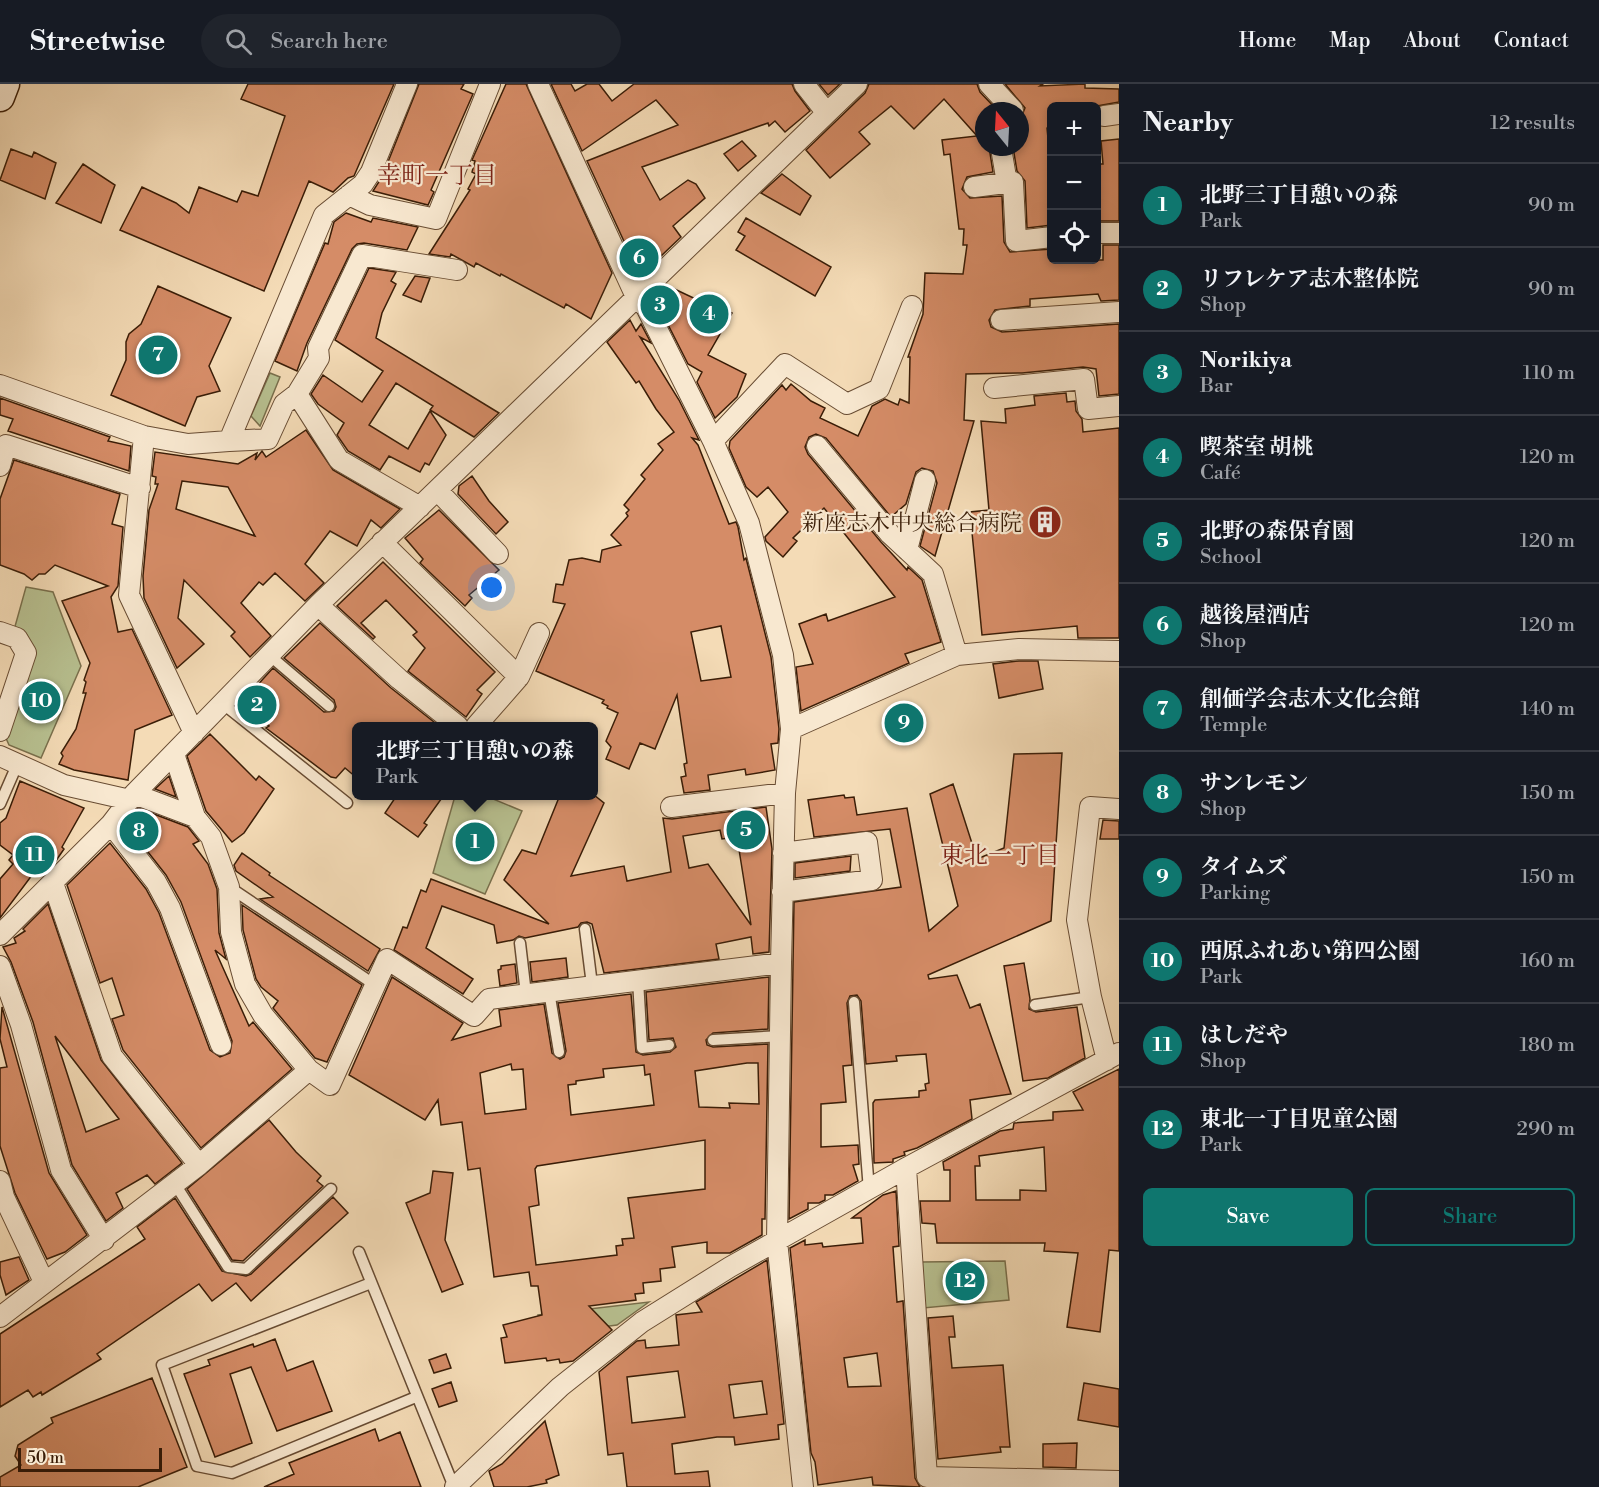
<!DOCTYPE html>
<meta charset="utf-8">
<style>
body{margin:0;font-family:"Libre Bodoni","Noto Serif JP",serif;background:#20242c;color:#f1f3f6}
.controls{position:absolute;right:18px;top:18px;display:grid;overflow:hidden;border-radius:9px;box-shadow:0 3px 9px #0003}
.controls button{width:54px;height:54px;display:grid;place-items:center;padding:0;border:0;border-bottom:2px solid #363941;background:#171b24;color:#f1f3f6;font:30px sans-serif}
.compass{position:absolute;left:975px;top:18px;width:54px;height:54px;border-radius:50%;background:#171b24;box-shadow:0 3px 9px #0003;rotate:342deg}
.scale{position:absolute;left:18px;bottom:15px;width:144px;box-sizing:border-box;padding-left:6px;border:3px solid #3a1d07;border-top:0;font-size:16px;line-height:21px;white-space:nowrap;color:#3a1d07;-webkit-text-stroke:4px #f8e8d0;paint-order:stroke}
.you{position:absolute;left:492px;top:504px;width:21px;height:21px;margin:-15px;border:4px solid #fff;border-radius:50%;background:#1a73e8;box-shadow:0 0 0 9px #1a73e833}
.badge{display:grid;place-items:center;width:39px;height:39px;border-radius:50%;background:#0f766e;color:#fff;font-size:20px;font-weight:700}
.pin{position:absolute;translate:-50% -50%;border:3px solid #fff;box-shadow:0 2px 6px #0006}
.popup{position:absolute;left:352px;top:638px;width:246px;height:78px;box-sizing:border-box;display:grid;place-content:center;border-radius:9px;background:#171b24;filter:drop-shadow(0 2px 4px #0005);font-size:20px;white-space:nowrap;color:#9ea1a6}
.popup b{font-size:22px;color:#f1f3f6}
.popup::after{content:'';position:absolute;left:50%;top:100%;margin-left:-12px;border:12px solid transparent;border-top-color:#171b24}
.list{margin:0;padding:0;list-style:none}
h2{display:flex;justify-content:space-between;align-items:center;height:78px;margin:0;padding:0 24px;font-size:26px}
h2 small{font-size:20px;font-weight:400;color:#9ea1a6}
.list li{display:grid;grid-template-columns:39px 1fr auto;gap:18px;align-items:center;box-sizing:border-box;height:84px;padding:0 24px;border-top:2px solid #363941}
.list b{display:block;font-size:22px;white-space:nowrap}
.list p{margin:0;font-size:20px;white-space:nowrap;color:#9ea1a6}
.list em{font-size:20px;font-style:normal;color:#9ea1a6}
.actions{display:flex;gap:12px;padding:18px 24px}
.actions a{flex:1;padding:14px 0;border:2px solid #0f766e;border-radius:9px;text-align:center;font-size:21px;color:#0f766e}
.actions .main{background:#0f766e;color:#fff}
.icon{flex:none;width:33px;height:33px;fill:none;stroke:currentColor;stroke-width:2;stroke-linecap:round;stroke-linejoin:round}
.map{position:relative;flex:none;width:1119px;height:1403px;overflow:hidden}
header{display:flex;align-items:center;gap:36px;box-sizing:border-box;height:84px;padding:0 30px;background:#171b24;border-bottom:2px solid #363941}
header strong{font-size:28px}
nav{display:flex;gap:33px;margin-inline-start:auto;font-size:21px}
.search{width:420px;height:54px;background:#20242c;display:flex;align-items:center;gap:15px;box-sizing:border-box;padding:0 21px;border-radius:33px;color:#9ea1a6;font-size:22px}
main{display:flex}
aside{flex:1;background:#171b24}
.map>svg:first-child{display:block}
.green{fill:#b8c191;stroke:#796f4c;stroke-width:1.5}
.building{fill:#d58c67;stroke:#3a1d07;stroke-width:1.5;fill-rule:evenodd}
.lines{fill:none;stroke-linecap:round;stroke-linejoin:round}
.lane-casing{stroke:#684c33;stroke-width:13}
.street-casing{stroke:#684c33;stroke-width:22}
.secondary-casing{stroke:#3a1d07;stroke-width:31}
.lane{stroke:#f8e8d0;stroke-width:10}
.street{stroke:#f8e8d0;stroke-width:20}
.secondary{stroke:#f8e8d0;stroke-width:28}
.labels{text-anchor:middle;stroke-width:4.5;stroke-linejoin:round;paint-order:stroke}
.poi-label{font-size:22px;fill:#3a1d07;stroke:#f8e8d0;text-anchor:end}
.neighbourhood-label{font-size:24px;fill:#7a1f14;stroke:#f8e8d0}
</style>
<header>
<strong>Streetwise</strong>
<div class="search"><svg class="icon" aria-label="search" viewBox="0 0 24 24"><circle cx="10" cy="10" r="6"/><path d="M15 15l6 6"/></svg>Search here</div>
<nav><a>Home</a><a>Map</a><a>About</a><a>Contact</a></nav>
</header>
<main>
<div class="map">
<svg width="1119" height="1403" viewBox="0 0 1119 1403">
<rect width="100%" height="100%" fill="#f4dbb6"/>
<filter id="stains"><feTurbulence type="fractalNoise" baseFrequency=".00333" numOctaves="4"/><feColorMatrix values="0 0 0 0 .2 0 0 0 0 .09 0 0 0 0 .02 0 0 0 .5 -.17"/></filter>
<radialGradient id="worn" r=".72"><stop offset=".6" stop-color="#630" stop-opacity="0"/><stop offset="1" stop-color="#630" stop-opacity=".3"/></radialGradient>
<path class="green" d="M270 289 280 293 260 342 251 332Z
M26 503 53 508 81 582 41 674 9 661 5 652 32 572 27 551 14 546Z
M455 712H486L522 727 485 810 433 789Z
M1005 1177 1009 1216 923 1224 921 1178Z
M649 1218 617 1241 541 1251 538 1231Z"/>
<path class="building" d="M248 0H394L354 92 348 94 333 108 309 97 264 207 120 146 142 103 176 119 189 129 199 103 237 118 242 107 258 112 285 32 241 15Z
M419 0H464L461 5 473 10 431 106 434 108 428 121 373 107 382 93Z
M506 0H526L612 189 591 235 566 220 564 224 501 190 500 192 476 179 474 183 451 170 450 173 429 170 470 106 468 105 476 90 472 88 475 77 472 76Z
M551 0H571L575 7 587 0H599L612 17 634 0H792L795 7 810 27 785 48 775 37 769 42 768 39 642 83 660 116 688 96 696 100 705 114 673 142 681 153 640 192 587 77 678 41 656 16 582 67Z
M819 0H840L828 11Z
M869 0H977L980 8 998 27H984V63H989L993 88 967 93 962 105 970 114 1002 112 1004 158 1010 168 1052 165V176H1103V161H1119V216L1101 217 1098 210 1030 215V222L995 226 989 236 991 243 1002 248 1119 240V310L1099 312 1096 285 1083 283 1022 289 966 290 964 336 974 337 935 472 920 462 937 399 933 387 922 384 916 388 906 420 891 433 826 354 816 350 809 353 805 363 808 370 881 458 907 486 908 483 922 496 941 558 905 570 909 579 801 627 796 583 813 580 799 540 826 530 828 537 895 513 824 424 793 454 797 457 783 473 766 457 765 453 788 428 768 403 757 413 746 403 729 364 730 357 782 301 786 306 791 300 811 317 825 324 820 334 858 352 872 322 885 315 898 321 900 315 909 319 910 273H908L923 230 925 189 963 190 967 161H963L964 145H959L950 70 944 71 942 56 977 52 944 15 914 45 891 22 859 48 870 60 830 94 806 66 865 9Z
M1005 0H1043L1040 2 1085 0V4L1119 5V18L1097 22H1052V40L1047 44 1052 94V141L1027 144 1025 97 1017 87 1013 63H1020V36L1025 24Z
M1119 55V137H1096V80H1103L1101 57Z
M742 57 756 72 738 87 724 70Z
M11 65 32 73 34 68 56 79 45 115 0 96Z
M83 80 115 101 101 139 56 119Z
M782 90 811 112 800 131 761 109Z
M346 129 371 138 373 134 418 143 407 166 364 159 357 160 352 165 307 259 297 287 275 277 325 159 328 160 334 138Z
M746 134 831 183 815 212 736 166 745 152 738 148Z
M369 184 396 188 391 197 396 200 382 229 376 254 499 329 474 353 430 326 433 322 396 299 369 341 408 365 430 327 446 351 429 381 425 379 420 388 389 372 380 386 348 367 337 351 344 339 318 320 311 310 323 291 362 318 383 287 335 256Z
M415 192 430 194 421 218 403 211Z
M666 201 704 219 706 215 732 229 708 271 746 290 737 313 715 334 697 298 702 288 688 280 656 217Z
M158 202 231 234 209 282 220 307 197 313 185 342 111 311 126 276V258L129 250 141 240Z
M630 236 636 247 641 240 651 259 640 253 679 316 699 356 692 354 698 361 729 440 736 438 738 443 744 476 746 474 771 573 779 645 778 659 771 660 775 686 746 691 745 685 708 691 710 706 684 709 681 693 686 692 684 680 687 679 677 611 655 665 640 659 629 685 606 675 611 663 606 657 618 629 607 624 608 622 602 619 604 616 536 587 565 520 553 518 556 500 563 501 569 476 582 474 600 478 602 466 621 461 611 451 628 432 626 429 629 426 624 421 645 395 641 391 663 366 658 360 674 348 656 325 639 297 636 299 607 258ZM721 542 731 593 701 597 691 548Z
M1066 309 1067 318 1075 317 1076 327 1082 335 1083 348 1119 344V554H1078L1077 542 982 551 970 428 989 426 981 337 1006 339 1005 325 1035 321 1034 312Z
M0 314 110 353 108 357 131 362 129 387 8 347 13 335 0 331Z
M306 346 333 386 400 425 381 444 371 436 357 462 330 447 305 480 324 499 305 517 275 489 263 501 259 498 241 519 271 552 250 573 231 552 235 548 184 496 178 534 204 560 177 584 144 514 143 492 149 426 158 400H155L156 393 152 392 155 368 238 380 257 369 255 376 262 367 266 373ZM182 397 228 403 255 452 176 425Z
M14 376 120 410 112 440 123 443 118 502 111 513 118 548 132 545 172 631 135 646 128 696 74 686 59 680 63 672 61 669 76 645 86 609H83L86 598 84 596 90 579 62 517 108 502 55 481 45 490H39L32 496 24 490 0 481V415Z
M472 392 489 417 508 438 496 450 458 410 459 402Z
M439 426 499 486 469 511 472 514 465 522 420 479 423 475 405 454Z
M383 478 495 588 477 606 482 610 466 633 408 587 425 564 413 551 417 548 386 516 361 539 375 553 373 555 337 522Z
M320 539 391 604 439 642H357V694L345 684 336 694 331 693 266 644 269 642 242 618 273 584 324 628 334 627 336 623 334 616 284 574Z
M1019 577H1038L1043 605 999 614 993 580Z
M210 650 256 696 259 692 274 705 244 749 232 758 206 727 187 672Z
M1062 669 1051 837 928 891 929 895 957 891 970 924 980 920 1011 1010 970 1016 972 1035 917 1064 904 1068 905 1071 893 1075V1078L874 1079 873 1019 875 1016 919 1013V1007L926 1006 925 1000 929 999 926 970 896 972 897 977 866 980 861 917 857 911 850 912 847 919 852 981 843 982 846 1018 821 1020V1063L858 1061 859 1080 853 1081 858 1097 833 1111H825V1116L819 1119H808V1125L789 1135 794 818 901 803 890 745 814 753 808 716 844 711 845 714 854 713 857 731 907 724 929 847 958 822 930 710 953 700 977 775 1004 764 1014 670Z
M169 692 176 713 155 705Z
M20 697 84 724 62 763 64 765 53 781 44 775 0 834V795L13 780 9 776 13 771 0 761V739L6 734Z
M397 711H444L424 739 427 741 418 753 385 729Z
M560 711H594L604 719 571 792 624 782 627 797 671 788 663 734 672 735 766 723 772 765 769 868 753 870 751 853 716 860 719 875 604 889 592 840 587 838 581 839 578 843 525 854 519 852 513 856 497 859 494 841 442 822 426 864 473 895 463 910 394 866 403 843 407 844 421 806 426 808 431 795 549 840 504 796 522 766 536 770ZM720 746 722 755 737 753 751 841 708 780 689 784 683 752Z
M138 724 188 743 199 757 193 760 208 780 217 805 219 849 226 875 215 866 249 942 253 938 292 985 201 1064 123 966 112 935 124 931 112 894 100 899 67 801 110 759 146 805 159 829 210 966 220 973 230 969 232 957 181 818 166 791 126 740Z
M1103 736 1119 737V755H1100Z
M242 769 270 789 269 791 380 865 368 887 260 815 273 813 236 787 234 781Z
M851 772 850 787 795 794V779Z
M48 820 101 976 182 1079 155 1100 147 1091 116 1109 123 1124 106 1137 72 1081 33 938 11 878 3 863 16 859 14 854 25 847 23 845ZM55 952 119 1035 86 1048Z
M242 821 362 901 327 978 315 974 273 924 278 917 261 903 256 895 243 846Z
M566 874 568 893 532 898 530 878Z
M1024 879 1030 915 1029 925 1036 928 1077 923 1085 974 1048 994 1023 997 1004 882Z
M515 880 517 899 500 902 498 886 501 885V882Z
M392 893 463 939 452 956 501 942 499 926 544 920 552 969 560 975 564 973 566 967 558 919 631 910 636 968 643 971 670 968 676 963 673 954 649 956 646 908 769 893 768 945 713 949 706 956 707 961 713 963 768 960 765 1135H762V1151L730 1169H707V1158L672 1163 675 1183 660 1185 661 1197 643 1199 644 1209 635 1210 636 1216 589 1222 612 1246 573 1277 560 1279 559 1275 547 1277 546 1274 505 1279 501 1254 507 1253 503 1241 542 1231 538 1202H531L529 1188 494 1193 480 1084 468 1086 462 1038 441 1041 438 1016 425 1036 349 991ZM747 979H758L759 1020 729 1019 730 1024 699 1023 695 987ZM511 980 512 986 523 985 526 1025 485 1030 480 989ZM644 981 645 991 650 990 654 1021 571 1031 568 1001 576 1000V997L604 993 603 985ZM705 1056V1105L628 1114 634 1154 622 1155 623 1161 616 1162 617 1171 536 1181 529 1123 539 1121 535 1085 537 1082Z
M2 923 49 1089 87 1151 65 1168 47 1175 15 1109 0 1062V984L7 983 0 955Z
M1119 985V1167L1109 1166 1100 1248 1067 1243 1078 1169 1044 1167 1045 1159H937L935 1140 922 1139 920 1117H950V1086H944L943 1078 1000 1047 1013 1045 1014 1039 1053 1036V1028L1083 1026 1073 1008ZM1044 1063 1046 1107 1020 1106V1116H976L975 1082H980L979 1072Z
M269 1036 296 1068 321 1092 317 1097 323 1102 243 1177 232 1176 187 1105Z
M433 1087 453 1089 445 1156 463 1200 442 1208 406 1119 430 1109Z
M896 1107 899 1162 893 1163 897 1218 903 1217 915 1394 920 1403 873 1401 872 1393 818 1401 815 1378 811 1369 790 1164 805 1156V1161L822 1159 823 1163 863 1159 861 1134H852L883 1111ZM877 1269 881 1302 848 1303 844 1274Z
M333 1113 348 1129 251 1217 236 1199 212 1217 199 1200 97 1270 101 1275 42 1311 41 1308 33 1313 28 1306 0 1323V1250L145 1155 137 1143 175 1114 222 1187 246 1192 251 1190Z
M19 1173 29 1196 6 1211 0 1191V1178Z
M767 1176 784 1340 778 1341 779 1355 735 1361 734 1353H717L672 1360 675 1390 708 1387 710 1403H627L623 1369 608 1371 599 1288 637 1257 645 1256 646 1264 679 1261 676 1231 702 1228 696 1218ZM678 1287 685 1333 632 1339 627 1293ZM762 1297 767 1330 734 1334 729 1301Z
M953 1232 955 1253H949L952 1284 1003 1281 1010 1363H1000L1001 1368 938 1375 928 1234Z
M275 1255 287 1287 313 1277 332 1327 277 1347 251 1283 230 1290 252 1359 215 1373 184 1290 210 1281 208 1276 253 1260 254 1263Z
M446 1270 451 1284 434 1289 429 1276Z
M152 1294 187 1383 138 1403H0V1393L21 1381 15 1372 18 1361 53 1339 51 1334Z
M451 1298 457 1317 439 1323 432 1305Z
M1084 1299 1119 1305V1343L1078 1336Z
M545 1337 559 1391 546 1396 547 1399 527 1403H494L489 1387 502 1380Z
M375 1345 379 1357 400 1348 421 1403H264L294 1390 289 1379Z
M1077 1359 1076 1384 1043 1383V1360Z"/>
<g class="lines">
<defs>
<path id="lane" d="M269 571 329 622
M222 619 347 719
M0 720 17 681
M229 803 375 901
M585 845 592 901
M520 859 526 910
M638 896 642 964 669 961
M549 907 559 968
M854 918 869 1106
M1035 921 1091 913
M713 956 781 952
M175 1100 228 1183 246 1185 331 1105
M359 1168 454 1403
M371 1199 162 1281 197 1382 232 1389 416 1313"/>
<path id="street" d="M538 0 637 215 646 223 713 357 749 439 783 571 791 645 785 709 781 879 777 1157 803 1403
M804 0 826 28
M989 0 1013 26
M1104 32 1119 30
M1001 64 1007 99
M974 103 1013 98 1016 157 1052 153
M349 111 370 121 436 135 490 0
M1096 149H1119
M1001 236 1119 228
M0 301 144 352 188 360 229 357 324 131 363 100 371 88 407 0
M994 304 1084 295 1088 325 1119 322
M297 310 319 274 318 264 362 171 457 186
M144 352 129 511 194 649
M229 357 268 355 284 320 297 310 339 376 420 423
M713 357 785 280 847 320 879 305 912 222
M817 362 890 450 933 490 957 571
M0 382 6 361 140 404
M437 406 498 470
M382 458 519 593 476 642
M907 466 925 396
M318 521 399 595 458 642
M0 548 17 554 26 569 0 647
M519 593 539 549
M791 645 957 571 1019 565 1119 567
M0 672 64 701 130 716
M134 710 195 733
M671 723 785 709
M111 740 156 798 170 824 221 961
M53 799 112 972 199 1081
M782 808 872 796 867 758 783 769
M0 851 111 740 134 710 318 521 857 0
M0 882 21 941 61 1086 104 1156
M1107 976 1091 913 1077 836 1090 723 1119 725
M309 986 330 1001 387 875 474 932 489 915 781 879
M906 1084 927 1393 1119 1397
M0 1097 4 1113 44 1198
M0 1233 199 1081 309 986 263 931 245 900 231 848 229 803 211 753 195 733 174 670
M455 1403 560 1303 642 1238 730 1183 906 1084 1119 969"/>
<path id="secondary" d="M0 13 5 0"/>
</defs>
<use href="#lane" class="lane-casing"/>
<use href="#street" class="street-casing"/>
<use href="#secondary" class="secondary-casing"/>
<use href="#lane" class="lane"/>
<use href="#street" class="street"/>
<use href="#secondary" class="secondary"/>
</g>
<defs>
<symbol id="building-disc" viewBox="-11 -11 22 22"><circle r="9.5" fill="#8f2418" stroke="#f8e8d0"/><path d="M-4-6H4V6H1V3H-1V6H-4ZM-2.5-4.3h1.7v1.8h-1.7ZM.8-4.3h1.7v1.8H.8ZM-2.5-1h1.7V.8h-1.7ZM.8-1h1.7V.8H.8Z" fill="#fff"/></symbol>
</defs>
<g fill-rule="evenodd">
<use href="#building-disc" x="1026" y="419" width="38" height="38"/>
</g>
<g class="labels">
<g class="poi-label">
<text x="1022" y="446">新座志木中央総合病院</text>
</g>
<g class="neighbourhood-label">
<text x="437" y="99">幸町一丁目</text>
<text x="1000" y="779">東北一丁目</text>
</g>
</g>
<rect width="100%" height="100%" filter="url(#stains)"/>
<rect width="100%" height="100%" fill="url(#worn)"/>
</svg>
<div class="controls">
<button>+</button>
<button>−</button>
<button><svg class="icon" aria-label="locate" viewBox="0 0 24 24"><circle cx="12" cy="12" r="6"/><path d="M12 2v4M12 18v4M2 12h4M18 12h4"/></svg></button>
</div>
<svg class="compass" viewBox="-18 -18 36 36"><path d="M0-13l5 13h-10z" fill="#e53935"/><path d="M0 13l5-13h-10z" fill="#9ea1a6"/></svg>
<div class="scale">50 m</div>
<div class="you"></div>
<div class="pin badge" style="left:475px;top:758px">1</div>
<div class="popup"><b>北野三丁目憩いの森</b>Park</div>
<div class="pin badge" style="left:257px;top:621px">2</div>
<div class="pin badge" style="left:660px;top:221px">3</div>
<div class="pin badge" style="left:709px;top:230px">4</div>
<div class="pin badge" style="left:746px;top:746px">5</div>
<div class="pin badge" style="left:639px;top:174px">6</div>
<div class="pin badge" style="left:158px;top:271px">7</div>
<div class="pin badge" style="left:139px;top:747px">8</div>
<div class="pin badge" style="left:904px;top:639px">9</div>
<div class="pin badge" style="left:41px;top:617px">10</div>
<div class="pin badge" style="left:35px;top:771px">11</div>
<div class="pin badge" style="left:965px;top:1197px">12</div>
</div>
<aside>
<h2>Nearby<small>12 results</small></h2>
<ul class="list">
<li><span class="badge">1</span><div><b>北野三丁目憩いの森</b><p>Park</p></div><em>90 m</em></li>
<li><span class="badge">2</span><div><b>リフレケア志木整体院</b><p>Shop</p></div><em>90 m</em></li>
<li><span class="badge">3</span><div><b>Norikiya</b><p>Bar</p></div><em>110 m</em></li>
<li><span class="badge">4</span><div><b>喫茶室 胡桃</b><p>Café</p></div><em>120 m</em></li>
<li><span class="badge">5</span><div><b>北野の森保育園</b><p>School</p></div><em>120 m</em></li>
<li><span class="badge">6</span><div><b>越後屋酒店</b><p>Shop</p></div><em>120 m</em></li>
<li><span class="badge">7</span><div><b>創価学会志木文化会館</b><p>Temple</p></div><em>140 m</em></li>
<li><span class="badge">8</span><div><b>サンレモン</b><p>Shop</p></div><em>150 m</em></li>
<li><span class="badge">9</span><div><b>タイムズ</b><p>Parking</p></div><em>150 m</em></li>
<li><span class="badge">10</span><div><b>西原ふれあい第四公園</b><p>Park</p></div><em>160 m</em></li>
<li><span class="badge">11</span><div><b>はしだや</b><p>Shop</p></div><em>180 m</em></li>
<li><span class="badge">12</span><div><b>東北一丁目児童公園</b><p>Park</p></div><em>290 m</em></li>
</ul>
<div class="actions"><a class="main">Save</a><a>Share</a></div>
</aside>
</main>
